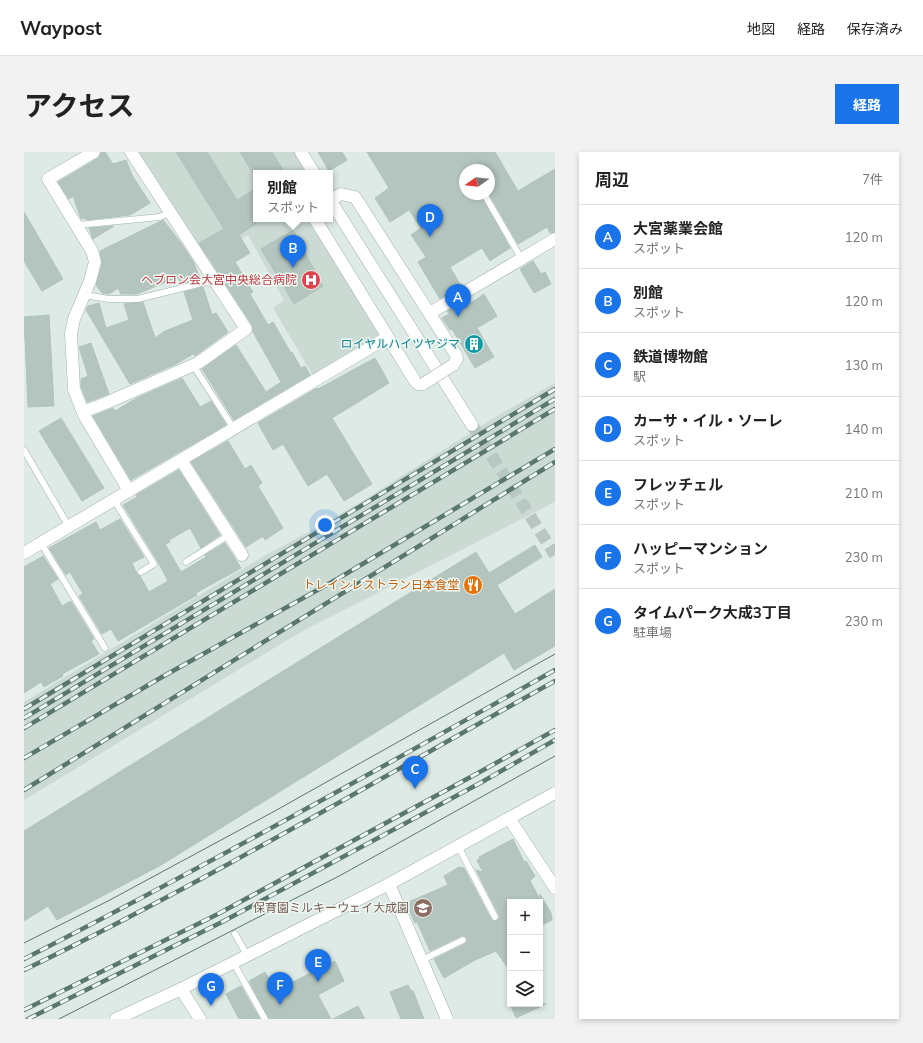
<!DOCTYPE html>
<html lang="ja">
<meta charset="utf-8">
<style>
body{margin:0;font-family:Mulish,"Noto Sans JP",sans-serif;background:#f2f2f2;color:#222}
.controls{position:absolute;right:12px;bottom:12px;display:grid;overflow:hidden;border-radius:0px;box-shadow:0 2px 6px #0003}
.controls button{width:36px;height:36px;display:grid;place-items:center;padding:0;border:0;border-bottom:1px solid #e0e0e0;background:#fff;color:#222;font:20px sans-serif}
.compass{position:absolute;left:435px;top:12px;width:36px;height:36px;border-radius:50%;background:#fff;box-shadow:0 2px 6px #0003;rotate:256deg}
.you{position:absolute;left:301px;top:373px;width:14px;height:14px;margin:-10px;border:3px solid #fff;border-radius:50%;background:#1a73e8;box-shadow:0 0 0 6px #1a73e833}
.badge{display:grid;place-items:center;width:26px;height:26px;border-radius:50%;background:#1a73e8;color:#fff;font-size:13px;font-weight:700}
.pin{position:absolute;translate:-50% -33px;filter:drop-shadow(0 1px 2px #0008)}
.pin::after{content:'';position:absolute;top:21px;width:14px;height:12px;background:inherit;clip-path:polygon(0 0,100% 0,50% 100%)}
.popup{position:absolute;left:229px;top:18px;width:80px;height:52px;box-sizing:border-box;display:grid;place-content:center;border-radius:0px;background:#fff;filter:drop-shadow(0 1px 3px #0005);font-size:13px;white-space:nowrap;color:#767676}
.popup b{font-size:15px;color:#222}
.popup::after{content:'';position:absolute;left:50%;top:100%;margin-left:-8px;border:8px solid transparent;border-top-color:#fff}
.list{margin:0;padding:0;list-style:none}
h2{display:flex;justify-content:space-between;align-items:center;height:52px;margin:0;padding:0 16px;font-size:17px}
h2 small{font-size:13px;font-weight:400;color:#767676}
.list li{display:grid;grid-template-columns:26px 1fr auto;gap:12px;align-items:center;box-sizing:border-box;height:64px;padding:0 16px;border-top:1px solid #e0e0e0}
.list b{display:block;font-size:15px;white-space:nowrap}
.list p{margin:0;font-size:13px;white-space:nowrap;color:#767676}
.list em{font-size:13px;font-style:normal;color:#767676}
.icon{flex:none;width:22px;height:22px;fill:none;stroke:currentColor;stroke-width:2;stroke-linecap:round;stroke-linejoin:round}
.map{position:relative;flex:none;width:531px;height:867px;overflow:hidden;border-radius:0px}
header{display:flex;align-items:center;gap:24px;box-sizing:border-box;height:56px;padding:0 20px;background:#fff;border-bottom:1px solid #e0e0e0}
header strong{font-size:19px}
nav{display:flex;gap:22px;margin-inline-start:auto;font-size:14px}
.intro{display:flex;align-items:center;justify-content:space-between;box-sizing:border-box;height:96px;padding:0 24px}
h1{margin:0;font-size:28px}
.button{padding:10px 18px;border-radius:0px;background:#1a73e8;color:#fff;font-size:14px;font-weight:700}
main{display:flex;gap:24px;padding:0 24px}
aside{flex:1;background:#fff;border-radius:0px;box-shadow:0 2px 6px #0003}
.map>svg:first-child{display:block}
.built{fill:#ccdad4}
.building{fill:#b3c5be;stroke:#b0c4bc}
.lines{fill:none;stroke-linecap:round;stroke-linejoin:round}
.tertiary-tunnel{stroke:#b8c7c2;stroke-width:12;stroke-dasharray:12 6;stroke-linecap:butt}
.service-casing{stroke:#a1b2ac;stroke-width:7}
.minor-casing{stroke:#a1b2ac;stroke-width:13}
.tertiary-casing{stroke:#a1b2ac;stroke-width:13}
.service{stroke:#fff;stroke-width:6}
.minor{stroke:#fff;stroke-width:12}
.tertiary{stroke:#fff;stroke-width:12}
.tram{stroke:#59766f;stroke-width:1}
.rail-casing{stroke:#59766f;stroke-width:4.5}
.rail{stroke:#eef7f3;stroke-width:3;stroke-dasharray:9;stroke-linecap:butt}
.minor-bridge-casing{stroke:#a1b2ac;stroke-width:13;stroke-linecap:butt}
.minor-bridge{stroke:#fff;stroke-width:12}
.labels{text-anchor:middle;stroke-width:3;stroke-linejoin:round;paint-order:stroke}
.health-label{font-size:12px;fill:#be3a42;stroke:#eef7f3;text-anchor:end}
.culture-label{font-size:12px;fill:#0d838f;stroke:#eef7f3;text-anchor:end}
.food-label{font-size:12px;fill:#c56008;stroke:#eef7f3;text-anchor:end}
.education-label{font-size:12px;fill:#785e54;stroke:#eef7f3;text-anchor:end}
</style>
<header>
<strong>Waypost</strong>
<nav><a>地図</a><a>経路</a><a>保存済み</a></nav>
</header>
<div class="intro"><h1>アクセス</h1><a class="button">経路</a></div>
<main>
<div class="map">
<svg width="531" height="867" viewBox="0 0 531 867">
<rect width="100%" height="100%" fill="#deeae5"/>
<path class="built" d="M115 0H273L286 21H232V67H286L359 183 290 225 249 156 260 148 224 83 184 107Z
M531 231V350L275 481 0 648V550L240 404 292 376 335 351 473 264Z"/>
<path class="building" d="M77 0H81L89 12 102 8 108 23 126 51 106 63 62 68V66L57 67 49 44 45 47 34 30 74 6Z
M152 0H183L213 48 232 36V72L215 83 226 101 211 110 229 140 226 142 244 173 249 170 267 201 268 200 277 216 281 214 286 223 210 268 178 217 212 193 242 240 257 230 229 180 228 173 175 91 200 77Z
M216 0H248L261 21H229Z
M294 0H318L323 8 305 19Z
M343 0H471L494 39 531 17V80L526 81 523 75 494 92 465 42V18H441V42H456L486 96 466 109 458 96 426 115 437 134 416 147 394 110 402 105 387 83 397 76 385 58 366 70 351 46 365 36Z
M0 60 39 127 18 139 0 109Z
M139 68 157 91 170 111 176 127 157 132 154 125 113 142H97L94 136 85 142 78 141 72 133 78 112 76 99Z
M90 74 69 87 65 76Z
M269 78 299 134 270 152 237 97Z
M509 109 517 122 521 120 527 132 510 141 496 117Z
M179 135 188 163 192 161 204 180 171 204 169 202 152 212 106 232 62 158 64 154 75 151 82 176 105 168 100 152 119 150 131 186 141 179 169 168 160 140Z
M460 142 473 164 453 176 470 205 451 216 428 177 426 178 418 166 425 162 423 159 445 147 447 151Z
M25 163 30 254 4 255 0 165Z
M67 191 85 242 63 250 57 234V227L64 224 55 195Z
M351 206 365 231 308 266 348 332 320 349 303 322 284 334 259 292 249 298 234 271 293 236 294 237Z
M158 226 176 255 187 249 202 273 107 328 69 264 89 256 91 259 113 246Z
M37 266 80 336 58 349 15 279Z
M204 289 221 317 227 313 238 331 234 334 259 376 241 388 239 384 222 395 167 310Z
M155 318 196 383 177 396 166 376 145 388 146 390 141 392 157 420 182 405 181 403 201 391 217 416 172 441 173 443 94 489 87 477 78 482 55 444 59 442 46 420 42 423 25 396 72 370 76 378 96 367 120 405 108 411 113 422 116 424 125 440 144 429 134 410 99 353 113 345 112 343Z
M511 393 518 405 473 433 491 462 531 437V494L490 518 480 501 137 713 33 768 24 754 0 769V679L452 400 465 421Z
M19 404 34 427 26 432 38 454 47 449 70 487 67 489 75 502 38 522 39 524 20 535 17 530 0 541V415Z
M489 687 500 710 502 709 511 724 506 729 516 747V742L527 761 528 768 516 774V750H486V819L472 799 451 808 420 826 410 807 441 792 443 789V786L440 784H437L406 799 393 770 391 771 382 751 424 733 420 724 435 715 440 716 467 767 470 769H473L475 766V763L452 718 459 720 453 708 456 707 455 705Z
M311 809 320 829 294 843 307 867H245L225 829 241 820 248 831 255 828 259 835Z
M384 833 387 839H389L400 867H377L366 840Z
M217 834 236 867H215L202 842Z
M486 852H522L492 866Z
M334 854 341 867H309Z"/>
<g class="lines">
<path class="tertiary-tunnel" d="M448 273 531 403"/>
<defs>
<path id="service" d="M460 42 497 106
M53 73 136 65 146 60
M60 143 85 147H114L190 128
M169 213 210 277
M0 298 45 375
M90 348 130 412 117 420
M17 391 81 496
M162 410 205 383
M434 694 471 765
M211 782 223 803
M398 808 439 788
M209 810 241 867"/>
<path id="minor" d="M70 0 24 27 68 99 71 110 66 129 50 167 47 182 50 237 60 263 105 339
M306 48 317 42 331 45 432 203 433 207 429 213
M291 67 391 229 394 232H399
M406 161 531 87
M59 260 82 251 174 211 222 177 107 0
M157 308 218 403
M0 401 364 185
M485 666 531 736
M365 732 423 867
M157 837 176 867"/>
<path id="tertiary" d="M277 0 290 21
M306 48 448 273
M92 867 157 837 365 732 531 641"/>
</defs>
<use href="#service" class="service-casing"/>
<use href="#minor" class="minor-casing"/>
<use href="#tertiary" class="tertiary-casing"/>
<use href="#service" class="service"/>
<use href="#minor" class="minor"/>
<use href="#tertiary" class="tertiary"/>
<path class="tram" d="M0 791 84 749 249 660 531 502
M35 867 317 723 531 604"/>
<defs>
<path id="rail" d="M0 557 531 237
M0 566 531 247
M0 576 531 257
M0 606 138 525 315 426 531 297
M0 638 531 310
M0 807C180 715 355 617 531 518
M0 818C181 730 355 627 531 529
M0 858 192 763 454 621 531 578
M4 867 198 770 458 630 531 588"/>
</defs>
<use href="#rail" class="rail-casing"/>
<use href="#rail" class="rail"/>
<defs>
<path id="minor-bridge" d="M399 232 429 213"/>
</defs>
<use href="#minor-bridge" class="minor-bridge-casing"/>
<use href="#minor-bridge" class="minor-bridge"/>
</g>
<defs>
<symbol id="hospital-disc" viewBox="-11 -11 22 22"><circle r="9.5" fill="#e0444e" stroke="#eef7f3"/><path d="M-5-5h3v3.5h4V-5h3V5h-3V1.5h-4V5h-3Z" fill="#fff"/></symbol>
<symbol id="building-disc" viewBox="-11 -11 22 22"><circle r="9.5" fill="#0f9aa8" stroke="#eef7f3"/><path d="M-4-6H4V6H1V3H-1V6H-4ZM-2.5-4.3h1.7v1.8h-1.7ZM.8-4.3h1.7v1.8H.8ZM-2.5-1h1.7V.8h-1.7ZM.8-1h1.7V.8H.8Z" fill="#fff"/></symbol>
<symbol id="restaurant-disc" viewBox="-11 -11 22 22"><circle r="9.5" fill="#e8710a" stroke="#eef7f3"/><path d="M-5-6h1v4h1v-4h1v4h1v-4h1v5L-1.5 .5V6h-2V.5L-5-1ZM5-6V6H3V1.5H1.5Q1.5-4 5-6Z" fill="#fff"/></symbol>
<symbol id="school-disc" viewBox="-11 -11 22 22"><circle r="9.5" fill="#8d6e63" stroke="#eef7f3"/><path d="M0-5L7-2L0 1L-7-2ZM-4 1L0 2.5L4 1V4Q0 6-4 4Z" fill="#fff"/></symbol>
</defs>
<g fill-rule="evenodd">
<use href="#hospital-disc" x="276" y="117" width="22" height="22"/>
<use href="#building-disc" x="439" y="181" width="22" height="22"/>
<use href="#restaurant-disc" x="438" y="422" width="22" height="22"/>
<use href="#school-disc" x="388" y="745" width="22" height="22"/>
</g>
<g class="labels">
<g class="health-label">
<text x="273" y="132">ヘブロン会大宮中央総合病院</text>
</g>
<g class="culture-label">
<text x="436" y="196">ロイヤルハイツヤジマ</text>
</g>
<g class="food-label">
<text x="435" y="437">トレインレストラン日本食堂</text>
</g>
<g class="education-label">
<text x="385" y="760">保育園ミルキーウェイ大成園</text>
</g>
</g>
</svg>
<div class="controls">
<button>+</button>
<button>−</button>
<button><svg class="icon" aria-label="layers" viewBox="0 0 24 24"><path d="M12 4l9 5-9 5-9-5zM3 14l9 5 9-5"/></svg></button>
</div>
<svg class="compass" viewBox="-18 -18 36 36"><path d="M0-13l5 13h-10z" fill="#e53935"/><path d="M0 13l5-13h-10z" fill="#767676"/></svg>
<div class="you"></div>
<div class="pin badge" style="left:434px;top:165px">A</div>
<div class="pin badge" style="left:269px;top:116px">B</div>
<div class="popup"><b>別館</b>スポット</div>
<div class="pin badge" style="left:391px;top:637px">C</div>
<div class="pin badge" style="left:406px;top:85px">D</div>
<div class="pin badge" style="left:294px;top:830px">E</div>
<div class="pin badge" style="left:256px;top:853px">F</div>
<div class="pin badge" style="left:187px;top:854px">G</div>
</div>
<aside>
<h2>周辺<small>7件</small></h2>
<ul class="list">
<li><span class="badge">A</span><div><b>大宮薬業会館</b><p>スポット</p></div><em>120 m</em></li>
<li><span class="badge">B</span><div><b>別館</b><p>スポット</p></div><em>120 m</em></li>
<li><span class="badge">C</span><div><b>鉄道博物館</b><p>駅</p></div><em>130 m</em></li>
<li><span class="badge">D</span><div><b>カーサ・イル・ソーレ</b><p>スポット</p></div><em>140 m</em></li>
<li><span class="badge">E</span><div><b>フレッチェル</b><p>スポット</p></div><em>210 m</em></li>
<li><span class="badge">F</span><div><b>ハッピーマンション</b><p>スポット</p></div><em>230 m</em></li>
<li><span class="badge">G</span><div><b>タイムパーク大成3丁目</b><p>駐車場</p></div><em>230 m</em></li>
</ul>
</aside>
</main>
